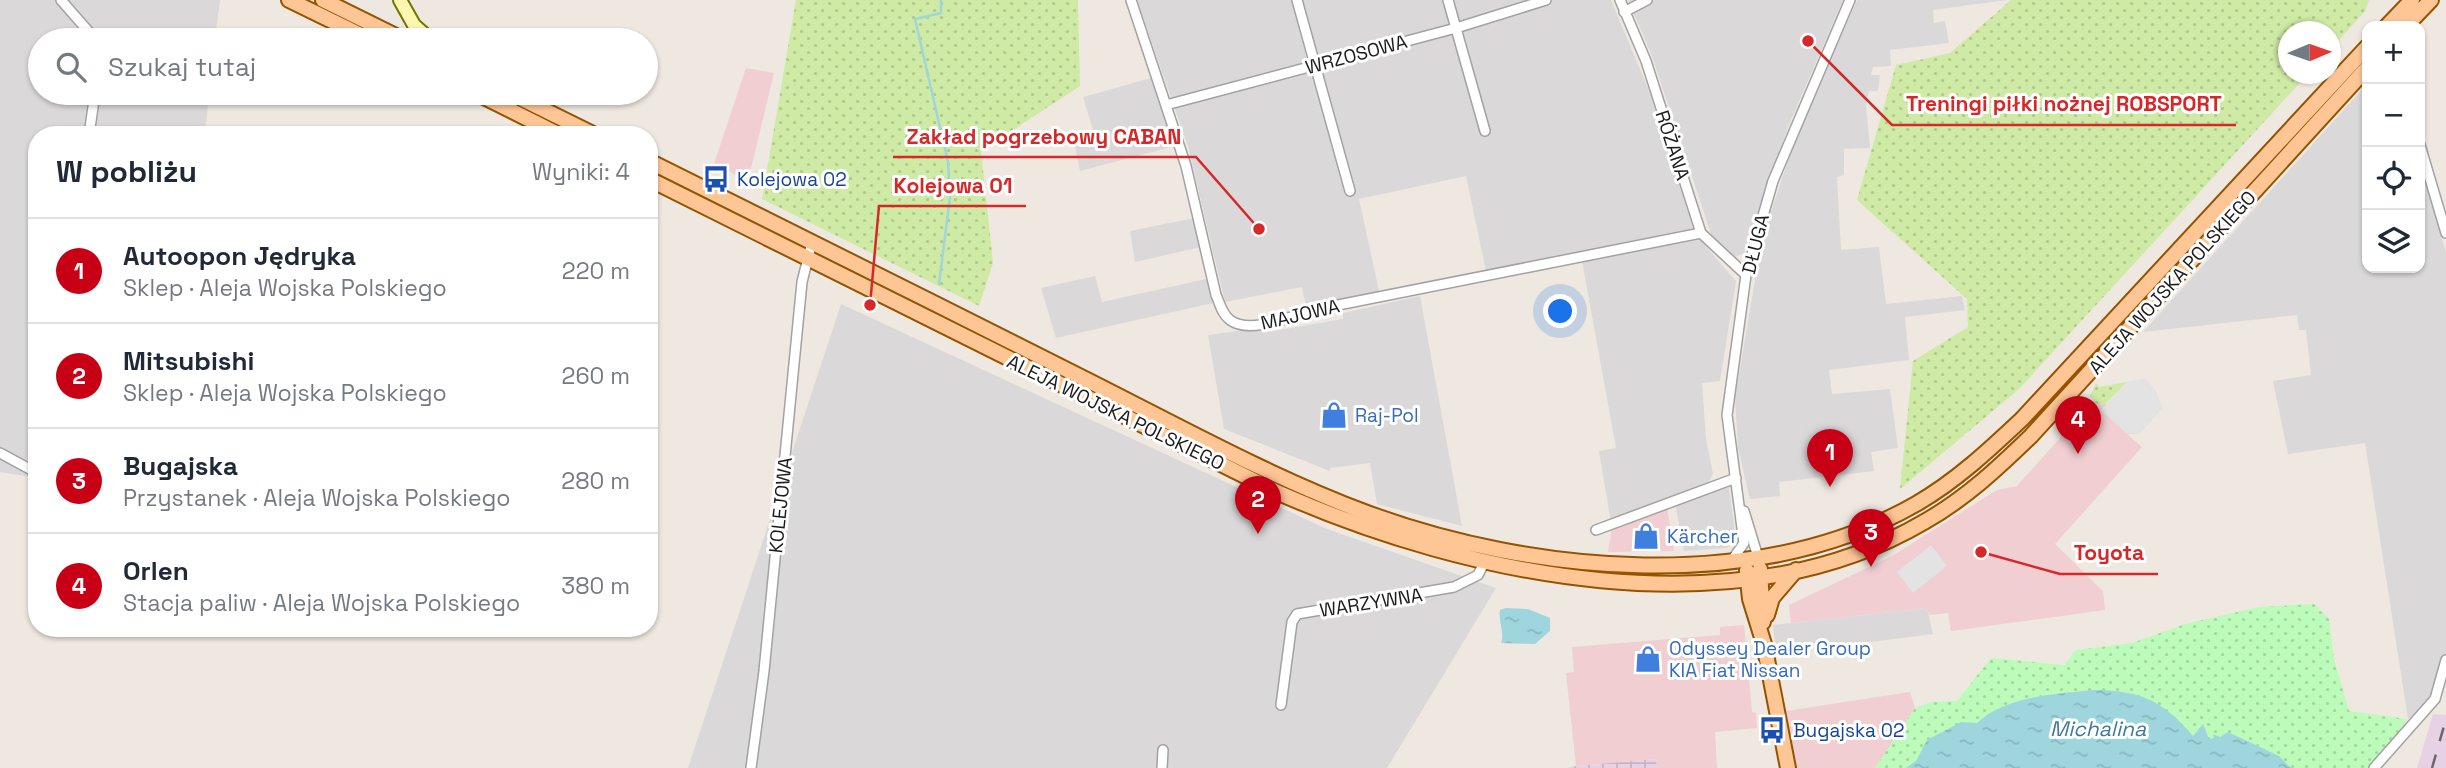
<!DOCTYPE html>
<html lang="pl">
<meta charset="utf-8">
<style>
body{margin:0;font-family:"Space Grotesk",sans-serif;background:#f6f6f7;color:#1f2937}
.controls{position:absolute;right:21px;top:21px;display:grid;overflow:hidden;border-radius:14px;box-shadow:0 2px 5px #0004}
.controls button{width:63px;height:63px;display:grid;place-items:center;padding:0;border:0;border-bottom:2px solid #e0e1e3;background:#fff;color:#1f2937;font:35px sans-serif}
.compass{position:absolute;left:2278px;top:21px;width:63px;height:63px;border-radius:50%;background:#fff;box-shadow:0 2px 5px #0004;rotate:88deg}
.you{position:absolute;left:1561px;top:312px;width:24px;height:24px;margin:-18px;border:5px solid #fff;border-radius:50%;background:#1a73e8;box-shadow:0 0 0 10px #1a73e833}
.badge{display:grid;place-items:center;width:46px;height:46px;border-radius:50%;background:#c70015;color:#fff;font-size:23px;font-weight:700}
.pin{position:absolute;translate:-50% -58px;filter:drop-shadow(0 2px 4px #0008)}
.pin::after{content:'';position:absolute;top:37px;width:24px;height:21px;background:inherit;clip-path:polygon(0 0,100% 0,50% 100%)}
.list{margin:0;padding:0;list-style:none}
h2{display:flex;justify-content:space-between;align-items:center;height:91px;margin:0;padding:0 28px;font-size:30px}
h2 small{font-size:23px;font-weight:400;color:#747a83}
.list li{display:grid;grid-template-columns:46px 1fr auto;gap:21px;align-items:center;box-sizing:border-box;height:105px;padding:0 28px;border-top:2px solid #e0e1e3}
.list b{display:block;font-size:26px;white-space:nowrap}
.list p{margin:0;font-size:23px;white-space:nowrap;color:#747a83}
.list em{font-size:23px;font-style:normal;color:#747a83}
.icon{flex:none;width:38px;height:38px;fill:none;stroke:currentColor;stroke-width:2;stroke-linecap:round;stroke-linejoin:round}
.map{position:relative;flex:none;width:2446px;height:768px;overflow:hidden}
.search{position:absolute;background:#fff;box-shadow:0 2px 5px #0004;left:28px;top:28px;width:630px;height:77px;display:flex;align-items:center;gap:18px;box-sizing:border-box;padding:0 24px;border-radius:38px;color:#747a83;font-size:26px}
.panel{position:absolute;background:#fff;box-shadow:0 2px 5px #0004;left:28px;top:126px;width:630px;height:511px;border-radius:28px}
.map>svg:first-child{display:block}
.residential{fill:#dad8d8}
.commercial{fill:#f0ced1}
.industrial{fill:url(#industrial-grid)}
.railway{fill:#e7d2e5}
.grass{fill:url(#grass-dots)}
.park{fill:url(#park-dots)}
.parking{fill:#e3e3e3}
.water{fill:url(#water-ripples)}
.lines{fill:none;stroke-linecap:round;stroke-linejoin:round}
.stream{stroke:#9fd6dd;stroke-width:2.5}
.street-casing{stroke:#a2a2a2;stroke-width:12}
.secondary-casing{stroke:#737301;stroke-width:16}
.primary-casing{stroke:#935300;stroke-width:18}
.street{stroke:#fff;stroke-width:9}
.secondary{stroke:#fbf7b1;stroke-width:12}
.primary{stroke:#fec595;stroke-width:14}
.rail{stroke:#696969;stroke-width:2.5;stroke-dasharray:14 14;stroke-linecap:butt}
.labels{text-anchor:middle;stroke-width:6;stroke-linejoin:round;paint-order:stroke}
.street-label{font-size:19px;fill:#1b1b1b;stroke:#fff}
.transit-label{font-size:19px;fill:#164399;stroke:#fff;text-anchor:start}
.shop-label{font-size:19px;fill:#366cbe;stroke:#fff;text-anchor:start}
.water-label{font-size:21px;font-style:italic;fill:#41789d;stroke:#fff}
.leader{fill:none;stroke:#d62828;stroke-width:2.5}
.callout-dot{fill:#d62828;stroke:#fff;stroke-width:2.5}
.callout-label{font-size:21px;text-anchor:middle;font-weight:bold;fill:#d62828;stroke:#fff;stroke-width:6;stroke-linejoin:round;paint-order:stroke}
</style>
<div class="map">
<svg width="2446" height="768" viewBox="0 0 2446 768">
<defs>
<pattern id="industrial-grid" width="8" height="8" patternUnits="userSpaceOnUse" patternTransform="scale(1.75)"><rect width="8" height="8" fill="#e7d2e5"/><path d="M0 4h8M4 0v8" fill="none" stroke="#c6b4c4"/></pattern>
<pattern id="grass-dots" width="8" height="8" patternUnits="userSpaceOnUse" patternTransform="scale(1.75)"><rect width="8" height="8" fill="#ceeaa4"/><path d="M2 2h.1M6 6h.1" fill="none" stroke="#b0c88d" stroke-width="1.8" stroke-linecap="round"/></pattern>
<pattern id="park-dots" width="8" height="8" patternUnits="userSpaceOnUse" patternTransform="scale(1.75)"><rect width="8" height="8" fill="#bcfbba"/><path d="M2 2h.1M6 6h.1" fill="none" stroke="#a1d79f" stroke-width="1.8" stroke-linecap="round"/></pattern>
<pattern id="water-ripples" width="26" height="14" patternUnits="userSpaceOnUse" patternTransform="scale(1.75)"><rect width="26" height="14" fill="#9fd6dd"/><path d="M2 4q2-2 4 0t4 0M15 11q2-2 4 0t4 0" fill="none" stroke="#88b7bd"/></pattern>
</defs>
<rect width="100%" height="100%" fill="#eee8e0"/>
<path class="residential" d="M0 0H220L215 40H40V93H209L205 135H37V478L0 472Z
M1137 0H1611L1649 91 1693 228 1486 271 1466 176 1359 199 1379 291 1306 307 1302 287 1225 302 1188 146Z
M1628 0H1843L1788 127 1744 253 1735 257 1711 234 1652 56Z
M1857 0H2007L1933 10 1934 23 1945 21 1949 43 1890 50 1891 66 1873 67 1871 75H1880L1878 91H1869L1866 105 1870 148 1844 149V175L1837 177 1841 250 1879 247 1886 304 1962 296 1965 310 1905 317 1909 360 1829 370 1832 394 1890 389 1898 448 1871 452 1874 471 1779 482 1780 496 1750 499 1738 448 1735 398 1762 239 1796 137Z
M1151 78 1175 146 1080 171 1073 137 1093 130 1083 97Z
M2367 84V268H2420V166L2446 252V659L2430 700 2408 719 2365 443 2288 454 2273 381 2311 375 2306 330H2299L2297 315 2143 332Z
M1194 218 1201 247 1135 262 1130 231Z
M1700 240 1736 281 1720 381 1702 383 1706 439 1713 474 1707 485 1611 522 1599 451 1616 448 1582 261Z
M1095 276 1102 302 1206 279 1213 303 1056 338 1041 288Z
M1420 296 1462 526 1377 504 1370 463 1330 468V471L1224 429 1208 335 1266 327 1268 332 1343 319V313Z
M841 304 1327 529 1496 588 1387 768H688Z
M1729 487 1736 541 1727 548 1684 551 1675 503Z
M1927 608 1933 634 1776 654 1773 625Z"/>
<path class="commercial" d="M746 68 774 73 748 181 714 164Z
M2145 379 2155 390 2162 408 2139 434H2127L2142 447 2055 544 2103 591 2105 610 1951 631 1948 613 1929 615 1927 608 1791 623 1789 605 1892 556 1997 490 2017 486 2094 400 2107 404 2127 382Z
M1667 506 1674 551 1608 552 1612 528Z
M1744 625 1752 712 1756 713 1757 728 1715 732 1717 768H1657L1656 759 1576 766 1566 673 1574 672 1572 647 1720 635V627Z
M1910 692 1915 708 1875 768H1797L1786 711Z"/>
<path class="industrial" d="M1656 759 1657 768H1566L1576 766Z"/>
<path class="railway" d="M2433 714 2446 715V768H2417Z"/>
<path class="grass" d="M796 0H1078L1080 86 981 151 993 263 979 306 762 199Z
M2011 0H2369L2365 11 2331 49 2330 32H2288V74H2308L2019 389 1900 489 1913 361 1968 327 1967 299 1857 200 1896 65 1950 53Z
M2127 382 2104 405 2096 403 2090 396 2096 383 2099 387Z
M1515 558 1720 567 1721 573 1608 574 1514 562Z"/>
<path class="park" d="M2314 604 2329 619 2334 659 2349 711 2407 719 2392 742 2369 768H1875L1915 708 1931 702 1957 701 1991 658 2064 665 2076 650 2132 643 2185 624 2259 607Z"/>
<path class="parking" d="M2145 379 2155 390 2162 408 2139 434 2126 433 2101 410 2127 382Z
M1931 545 1947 566 1913 593 1897 572Z"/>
<path class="water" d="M1506 608 1528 609 1550 618V631L1535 644 1501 643C1505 632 1498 623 1500 610Z
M2093 690C2139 690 2163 700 2193 736L2203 724 2209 739 2214 738 2213 734 2220 737 2228 732 2279 756 2291 768H1906L1916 761 1927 740 1961 722 1977 723C2005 696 2056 694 2093 690Z"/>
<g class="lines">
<path class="stream" d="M939 284 950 197 948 162 915 19 941 13V0"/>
<defs>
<path id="street" d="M61 0 96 40
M1131 0 1186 166 1216 295C1220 304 1222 314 1230 320 1250 335 1291 316 1313 310L1701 233
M1297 0 1350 191
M1448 0 1485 131
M1620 0 1646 61 1701 233 1746 275
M1624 12 1647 0
M1166 105 1456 28 1546 0
M89 135 95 93
M2420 145 2446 233
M0 453 37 473
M1744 511 1758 557
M1596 530 1736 478
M1732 560 1744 543 1727 415 1746 275 1773 181 1850 0
M1281 705 1292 622 1297 614 1454 587 1478 575 1484 563
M751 768 764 671 802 282 812 242
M1162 768 1163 750
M2374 768 2435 699 2446 660"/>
<path id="secondary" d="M400 0 414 25 431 40"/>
<path id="primary" d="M289 0 371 40
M323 0 404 40
M2387 26 2412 0
M2406 26 2431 0
M476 93 560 135
M510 93 595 135
M649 161C794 232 937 305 1081 377 1175 424 1268 476 1367 513 1533 574 1757 595 1916 504 1956 481 1989 450 2022 419L2367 47
M649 179 1279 493C1467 576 1735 633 1924 522 1965 499 1998 468 2031 436L2367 68
M1760 569 1763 622
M1747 571 1750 599 1764 644 1788 768
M1767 615 1772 598 1796 570"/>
</defs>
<use href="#street" class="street-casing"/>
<use href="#secondary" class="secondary-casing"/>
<use href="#primary" class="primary-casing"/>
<use href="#street" class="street"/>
<use href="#secondary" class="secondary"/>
<use href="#primary" class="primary"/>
<path class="rail" d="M2432 768 2446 719"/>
</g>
<defs>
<symbol id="bus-bare" viewBox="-9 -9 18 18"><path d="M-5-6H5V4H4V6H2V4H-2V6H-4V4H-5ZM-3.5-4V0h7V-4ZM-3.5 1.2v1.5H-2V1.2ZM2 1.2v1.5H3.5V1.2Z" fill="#1a4fb4" stroke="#fff" stroke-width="2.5" paint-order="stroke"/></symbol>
<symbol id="shop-bare" viewBox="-9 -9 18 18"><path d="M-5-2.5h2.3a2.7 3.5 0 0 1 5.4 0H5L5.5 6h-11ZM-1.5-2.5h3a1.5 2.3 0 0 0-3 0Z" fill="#3f7fe0" stroke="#fff" stroke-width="2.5" paint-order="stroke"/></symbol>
</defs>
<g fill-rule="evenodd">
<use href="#bus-bare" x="697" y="160" width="38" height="38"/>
<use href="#shop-bare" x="1315" y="396" width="38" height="38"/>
<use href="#shop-bare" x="1627" y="517" width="38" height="38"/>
<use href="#shop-bare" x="1629" y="640" width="38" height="38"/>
<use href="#bus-bare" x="1753" y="711" width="38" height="38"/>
</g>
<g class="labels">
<g class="street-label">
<text transform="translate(1356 54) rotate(-15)" y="7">WRZOSOWA</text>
<text transform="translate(1673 145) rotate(72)" y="7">RÓŻANA</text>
<text transform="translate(1755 244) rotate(-76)" y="7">DŁUGA</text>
<text transform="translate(2172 282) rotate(-48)" y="7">ALEJA WOJSKA POLSKIEGO</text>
<text transform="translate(1300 314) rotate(-13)" y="7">MAJOWA</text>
<text transform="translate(1116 412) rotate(26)" y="7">ALEJA WOJSKA POLSKIEGO</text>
<text transform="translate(780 505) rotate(-84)" y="7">KOLEJOWA</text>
<text transform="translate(1371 602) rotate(-9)" y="7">WARZYWNA</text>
</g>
<g class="transit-label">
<text x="737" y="186">Kolejowa 02</text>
<text x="1793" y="737">Bugajska 02</text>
</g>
<g class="shop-label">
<text x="1355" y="422">Raj-Pol</text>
<text x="1667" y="543">Kärcher</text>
<text x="1669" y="655">Odyssey Dealer Group<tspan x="1669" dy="22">KIA Fiat Nissan</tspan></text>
</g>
<g class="water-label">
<text x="2098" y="736">Michalina</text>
</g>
</g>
<path class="leader" d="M1808 41L1892 125H2236M1259 229L1196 157H893M870 305L879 206H1026M1981 552L2060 574H2158"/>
<g class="callout-dot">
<circle cx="1808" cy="41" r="7"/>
<circle cx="1259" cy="229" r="7"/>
<circle cx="870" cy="305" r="7"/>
<circle cx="1981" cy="552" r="7"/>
</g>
<g class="callout-label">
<text x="2064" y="111">Treningi piłki nożnej ROBSPORT</text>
<text x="1044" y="144">Zakład pogrzebowy CABAN</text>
<text x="953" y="193">Kolejowa 01</text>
<text x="2109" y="560">Toyota</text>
</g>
</svg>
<div class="controls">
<button>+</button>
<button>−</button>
<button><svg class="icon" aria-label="locate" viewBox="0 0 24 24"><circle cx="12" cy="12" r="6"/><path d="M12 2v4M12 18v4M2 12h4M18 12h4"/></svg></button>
<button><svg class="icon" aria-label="layers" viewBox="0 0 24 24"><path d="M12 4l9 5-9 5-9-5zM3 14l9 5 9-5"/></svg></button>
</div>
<svg class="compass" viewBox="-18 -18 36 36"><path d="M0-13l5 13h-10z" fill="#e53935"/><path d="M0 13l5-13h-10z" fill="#747a83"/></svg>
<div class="you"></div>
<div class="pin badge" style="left:1830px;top:487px">1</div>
<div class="pin badge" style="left:1258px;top:534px">2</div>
<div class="pin badge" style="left:1871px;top:567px">3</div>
<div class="pin badge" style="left:2078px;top:454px">4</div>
<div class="search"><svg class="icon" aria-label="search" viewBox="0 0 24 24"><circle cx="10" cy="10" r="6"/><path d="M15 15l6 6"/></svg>Szukaj tutaj</div>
<section class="panel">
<h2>W pobliżu<small>Wyniki: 4</small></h2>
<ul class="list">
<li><span class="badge">1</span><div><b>Autoopon Jędryka</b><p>Sklep · Aleja Wojska Polskiego</p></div><em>220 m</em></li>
<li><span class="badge">2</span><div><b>Mitsubishi</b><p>Sklep · Aleja Wojska Polskiego</p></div><em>260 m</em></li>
<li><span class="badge">3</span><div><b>Bugajska</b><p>Przystanek · Aleja Wojska Polskiego</p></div><em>280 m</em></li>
<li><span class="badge">4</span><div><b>Orlen</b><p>Stacja paliw · Aleja Wojska Polskiego</p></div><em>380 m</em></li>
</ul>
</section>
</div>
